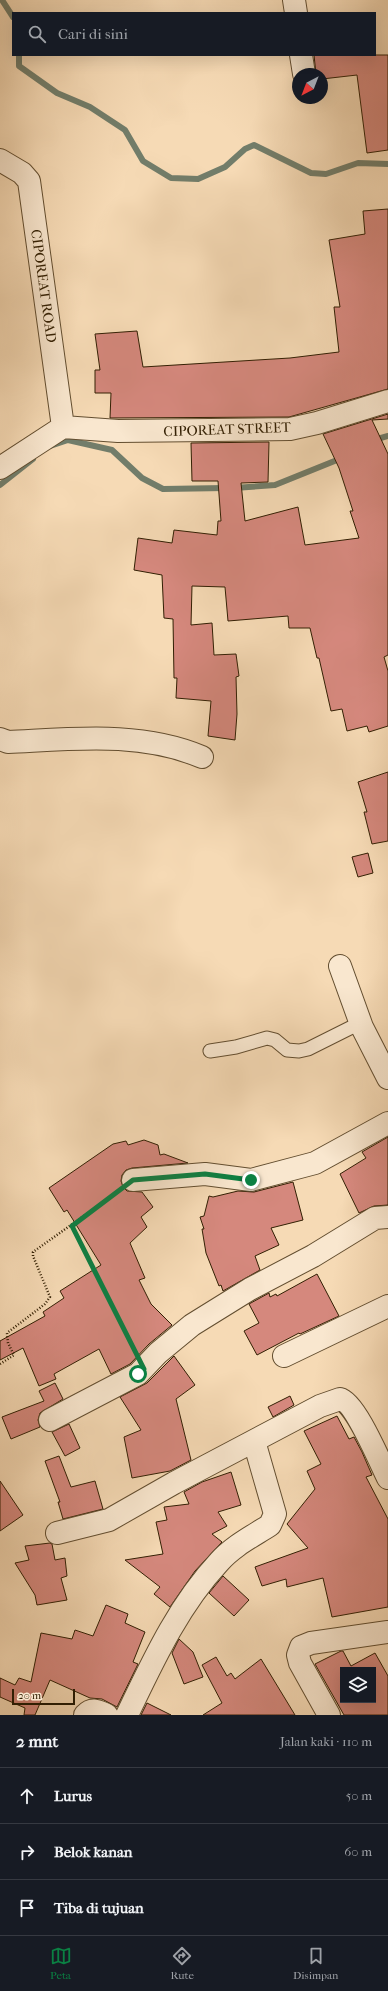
<!DOCTYPE html>
<html lang="id">
<meta charset="utf-8">
<style>
body{margin:0;font-family:"IM FELL French Canon",serif;background:#20242c;color:#f1f3f6}
.controls{position:absolute;right:12px;bottom:12px;display:grid;overflow:hidden;border-radius:0px;box-shadow:0 4px 16px #0002}
.controls button{width:36px;height:36px;display:grid;place-items:center;padding:0;border:0;border-bottom:1px solid #363941;background:#171b24;color:#f1f3f6;font:20px sans-serif}
.compass{position:absolute;left:292px;top:68px;width:36px;height:36px;border-radius:50%;background:#171b24;box-shadow:0 4px 16px #0002;rotate:222deg}
.scale{position:absolute;left:12px;bottom:10px;width:63px;box-sizing:border-box;padding-left:4px;border:2px solid #321f03;border-top:0;font-size:11px;line-height:14px;white-space:nowrap;color:#321f03;-webkit-text-stroke:3px #f9e7cf;paint-order:stroke}
.stop{position:absolute;width:12px;height:12px;margin:-9px;border:3px solid #0b8043;border-radius:50%;background:#fff}
.stop.end{background:#0b8043;border-color:#fff;box-shadow:0 1px 4px #0008}
.list{margin:0;padding:0;list-style:none}
h2{display:flex;justify-content:space-between;align-items:center;height:52px;margin:0;padding:0 16px;font-size:17px}
h2 small{font-size:13px;font-weight:400;color:#9ea1a6}
.list li{display:grid;grid-template-columns:26px 1fr auto;gap:12px;align-items:center;box-sizing:border-box;height:56px;padding:0 16px;border-top:1px solid #363941}
.list b{display:block;font-size:15px;white-space:nowrap}
.list em{font-size:13px;font-style:normal;color:#9ea1a6}
.icon{flex:none;width:22px;height:22px;fill:none;stroke:currentColor;stroke-width:2;stroke-linecap:round;stroke-linejoin:round}
.map{position:relative;flex:none;width:388px;height:1715px;overflow:hidden}
.search{position:absolute;background:#171b24;box-shadow:0 4px 16px #0002;left:12px;right:12px;top:12px;height:44px;display:flex;align-items:center;gap:10px;box-sizing:border-box;padding:0 14px;border-radius:0px;color:#9ea1a6;font-size:15px}
.sheet{height:220px;background:#171b24}
nav{display:flex;justify-content:space-around;align-items:center;box-sizing:border-box;height:56px;border-top:1px solid #363941;background:#171b24;font-size:11px;color:#9ea1a6}
nav a{display:grid;justify-items:center;gap:2px}
nav .on{color:#0b8043}
.map>svg:first-child{display:block}
.lines{fill:none;stroke-linecap:round;stroke-linejoin:round}
.stream{stroke:#727d6a;stroke-width:6}
.building{fill:#d5887d;stroke:#321f03;fill-rule:evenodd}
.service-casing{stroke:#634e30;stroke-width:15}
.minor-casing{stroke:#634e30;stroke-width:24}
.path{stroke:#321f03;stroke-width:2.5;stroke-dasharray:1 2;stroke-linecap:butt}
.service{stroke:#f9e7cf;stroke-width:13}
.minor{stroke:#f9e7cf;stroke-width:22}
.route{stroke:#0b8043;stroke-width:5}
.labels{text-anchor:middle;stroke-width:3;stroke-linejoin:round;paint-order:stroke}
.street-label{font-size:14px;fill:#321f03;stroke:#f9e7cf}
</style>
<div class="map">
<svg width="388" height="1715" viewBox="0 0 388 1715">
<rect width="100%" height="100%" fill="#f6dab5"/>
<filter id="stains"><feTurbulence type="fractalNoise" baseFrequency=".005" numOctaves="4"/><feColorMatrix values="0 0 0 0 .2 0 0 0 0 .09 0 0 0 0 .02 0 0 0 .5 -.17"/></filter>
<radialGradient id="worn" r=".72"><stop offset=".6" stop-color="#630" stop-opacity="0"/><stop offset="1" stop-color="#630" stop-opacity=".3"/></radialGradient>
<g class="lines">
<path class="stream" d="M2 0 13 17
M19 55V66L57 93 90 107 125 130 143 161 171 178 198 179 225 167 245 149 254 145 311 173 326 174 358 163 388 164
M374 440 388 436
M50 446 68 440 112 450 142 478 163 489 225 488
M0 485 33 459
M234 488 275 485 342 458"/>
</g>
<path class="building" d="M314 55H388V150L367 153 357 75 322 79V74H316Z
M388 209V389L289 417 110 418 111 393H95V370H100L95 334 137 331 143 367 290 358 339 352 334 307H340L329 240 365 234 363 211Z
M388 414V419L372 420 388 454V655L384 657 388 671V726L369 732 367 726 347 731 342 709 331 711 319 658H317L310 628H289L288 616 228 621 225 587 192 586 191 625 212 623 214 655 236 654 239 676 236 677 237 714 235 740 208 736 211 701 176 698 177 678H174L173 619 164 618 162 575 134 570 138 538 172 543 174 530 217 535 218 521H221L218 481H192L191 443 269 442 268 482 241 483 245 521 298 507 305 545 359 538 350 511H353L339 468 323 434Z
M388 772V841L372 844 364 812H367L358 782Z
M368 853 373 873 358 877 352 857Z
M388 1137V1205L374 1206 359 1213 340 1174 366 1158 362 1152Z
M144 1140 158 1145 160 1155 164 1154 188 1163 132 1168 126 1170 122 1175 121 1181 123 1187 127 1191 142 1192 153 1207 141 1217 147 1227 130 1243 145 1278 139 1280 151 1304 172 1325 149 1344 130 1364 111 1374 99 1349 54 1374 56 1379 39 1386 23 1348 0 1360V1341L45 1316 43 1312 64 1298 60 1291 101 1265 67 1210 64 1212 49 1188 113 1144 126 1141 128 1145Z
M293 1182 303 1220 271 1228 279 1245 255 1256 260 1270 223 1291 221 1285 219 1286 206 1253 202 1229H204L200 1217 204 1216 209 1196 213 1197 238 1191 254 1192Z
M317 1274 339 1316 300 1334 299 1333 257 1355 244 1331 259 1323 249 1304 269 1293 270 1297 276 1294 277 1296Z
M174 1356 195 1385 176 1399 191 1460 170 1471 132 1478 124 1437 141 1430 120 1397 147 1383Z
M55 1383 63 1399 40 1413 38 1420 40 1427 11 1439 2 1417 44 1401 39 1391Z
M290 1396 294 1405 273 1417 268 1407Z
M337 1416 349 1439 354 1437 362 1452 372 1475 366 1477 388 1519V1607L332 1617 323 1578 287 1587 286 1579 262 1586 255 1567 308 1548 287 1524 315 1489 307 1471 321 1464 304 1431Z
M69 1424 80 1448 65 1456 52 1432Z
M59 1456 71 1487 95 1481 103 1509 63 1519 58 1502H60L45 1461Z
M231 1472 241 1505 218 1512 227 1526 212 1534 222 1542 195 1571 170 1607 154 1594 160 1587 125 1560 163 1554 156 1522 167 1520 164 1507 189 1504 184 1492 202 1482Z
M0 1481 23 1515 0 1531Z
M50 1543 52 1544 55 1560 65 1558 67 1576 61 1578 67 1600 37 1605 35 1595 15 1563 29 1560 25 1546Z
M223 1576 249 1600 234 1616 209 1593Z
M106 1605 128 1614 125 1623 145 1632 133 1662 138 1664 117 1707 102 1699 90 1698 50 1680 35 1715H24L25 1708 0 1697V1678L15 1685 19 1678 31 1682 41 1633 72 1639 75 1630 93 1636Z
M179 1639 193 1652 203 1677 184 1684 172 1653Z
M341 1651H343L351 1666 375 1653 388 1676V1715H344L315 1664ZM343 1670H373V1700H343Z
M216 1657 227 1676 231 1673 235 1679 261 1659 295 1715H203L222 1703 202 1665Z
M147 1703 171 1715H141Z"/>
<g class="lines">
<defs>
<path id="service" d="M210 1051 236 1047 267 1038 275 1040 287 1050 299 1051 308 1049 356 1025H362"/>
<path id="minor" d="M294 0 296 13
M301 55 304 74
M0 160 22 173 29 181 63 427
M63 427 118 431 290 429 317 423 388 401
M0 468 63 427
M0 739 8 742C73 739 141 731 202 757
M340 966 362 1027 388 1078
M133 1180 205 1174 251 1180 315 1163 388 1123
M284 1356 388 1306
M50 1420 138 1374 158 1353 192 1325 250 1289 313 1256 375 1218 388 1217
M57 1533 109 1520 174 1483 320 1406 340 1399C355 1402 380 1462 388 1478
M85 1715C92 1707 98 1711 107 1715
M127 1715C153 1661 178 1606 219 1562 233 1546 253 1536 270 1525L275 1514 254 1441
M329 1715 300 1663 298 1655 301 1647 311 1643 388 1632"/>
</defs>
<use href="#service" class="service-casing"/>
<use href="#minor" class="minor-casing"/>
<path class="path" d="M72 1226 133 1348
M0 1364 14 1355 8 1343 7 1333 45 1304 50 1297 33 1256V1252L116 1193"/>
<use href="#service" class="service"/>
<use href="#minor" class="minor"/>
</g>
<g class="lines">
<path class="route" d="M138 1374 144 1369 72 1226 133 1180 205 1174 251 1180"/>
</g>
<g class="labels">
<g class="street-label">
<text transform="translate(44 286) rotate(82)" y="5">CIPOREAT ROAD</text>
<text transform="translate(227 429) rotate(-2)" y="5">CIPOREAT STREET</text>
</g>
</g>
<rect width="100%" height="100%" filter="url(#stains)"/>
<rect width="100%" height="100%" fill="url(#worn)"/>
</svg>
<div class="controls">
<button><svg class="icon" aria-label="layers" viewBox="0 0 24 24"><path d="M12 4l9 5-9 5-9-5zM3 14l9 5 9-5"/></svg></button>
</div>
<svg class="compass" viewBox="-18 -18 36 36"><path d="M0-13l5 13h-10z" fill="#e53935"/><path d="M0 13l5-13h-10z" fill="#9ea1a6"/></svg>
<div class="scale">20 m</div>
<div class="stop" style="left:138px;top:1374px"></div>
<div class="stop end" style="left:251px;top:1180px"></div>
<div class="search"><svg class="icon" aria-label="search" viewBox="0 0 24 24"><circle cx="10" cy="10" r="6"/><path d="M15 15l6 6"/></svg>Cari di sini</div>
</div>
<section class="sheet">
<h2>2 mnt<small>Jalan kaki · 110 m</small></h2>
<ul class="list">
<li><svg class="icon" aria-label="ahead" viewBox="0 0 24 24"><path d="M12 20V5M6 11l6-6 6 6"/></svg><div><b>Lurus</b></div><em>50 m</em></li>
<li><svg class="icon" aria-label="right" viewBox="0 0 24 24"><path d="M7 20v-9h11M14 6l5 5-5 5"/></svg><div><b>Belok kanan</b></div><em>60 m</em></li>
<li><svg class="icon" aria-label="arrive" viewBox="0 0 24 24"><path d="M6 21V4h12l-3 4 3 4H6"/></svg><div><b>Tiba di tujuan</b></div></li>
</ul>
</section>
<nav>
<a class="on"><svg class="icon" aria-label="map" viewBox="0 0 24 24"><path d="M3 6l6-2 6 2 6-2v14l-6 2-6-2-6 2zM9 4v14M15 6v14"/></svg>Peta</a>
<a><svg class="icon" aria-label="directions" viewBox="0 0 24 24"><path d="M12 3l9 9-9 9-9-9zM9 14v-3h6M13 9l2 2-2 2"/></svg>Rute</a>
<a><svg class="icon" aria-label="saved" viewBox="0 0 24 24"><path d="M7 4h10v16l-5-4-5 4z"/></svg>Disimpan</a>
</nav>
